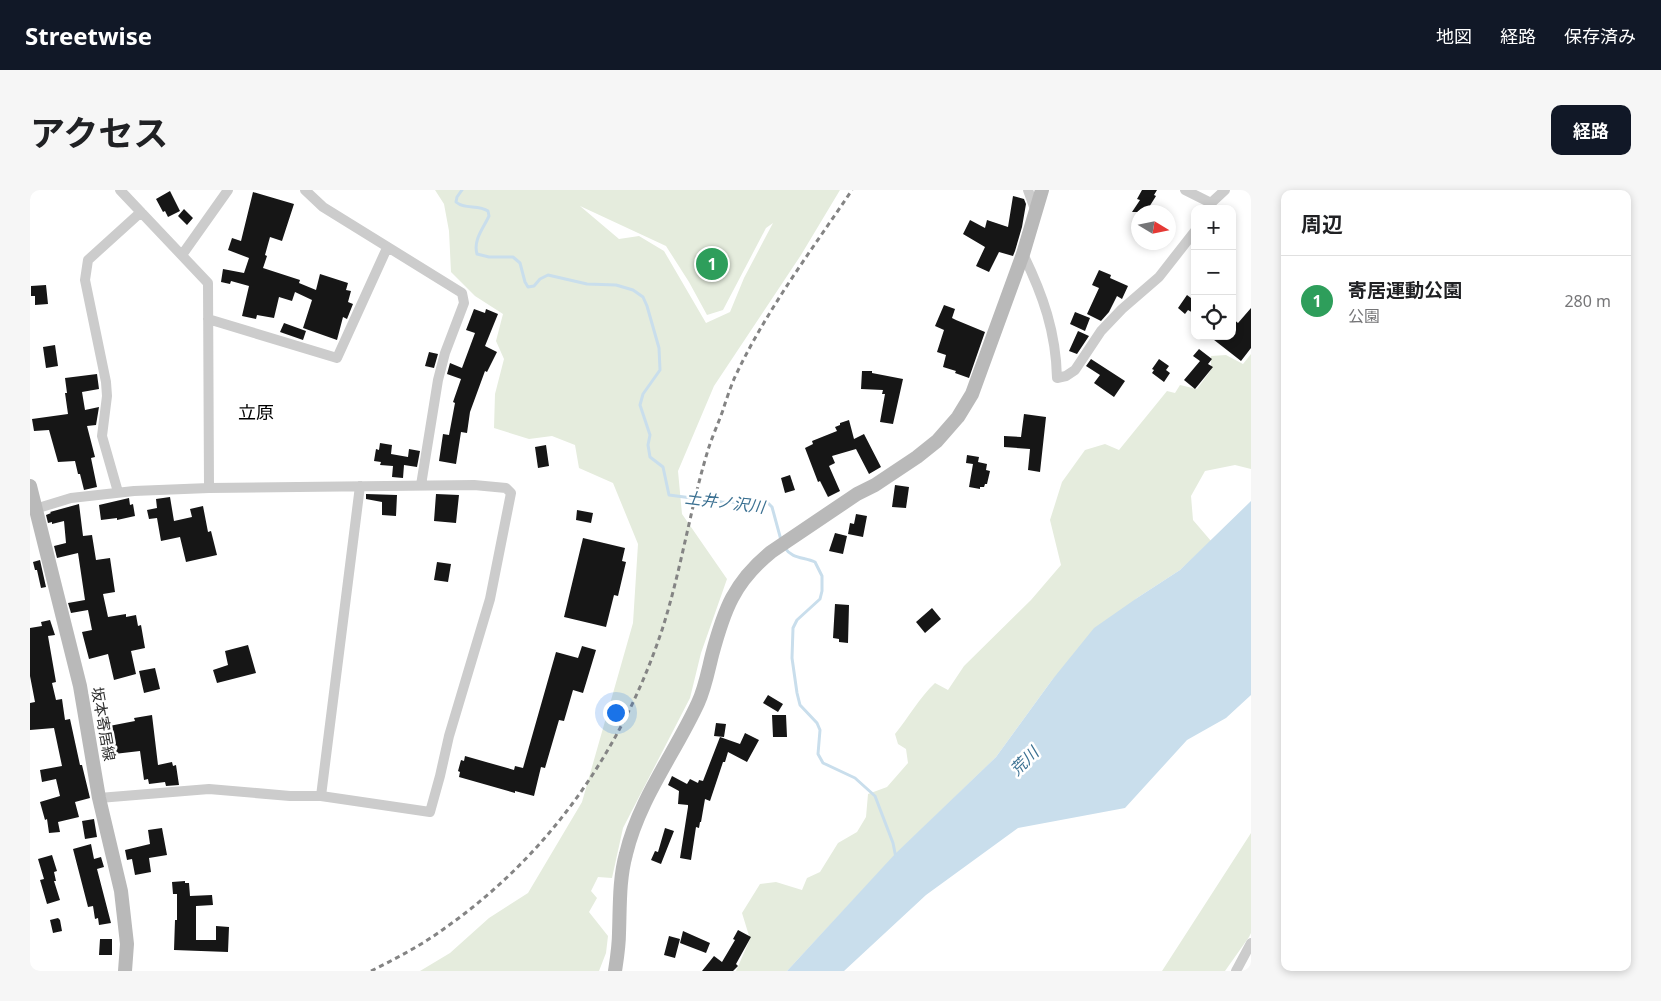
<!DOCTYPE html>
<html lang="ja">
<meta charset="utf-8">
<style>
body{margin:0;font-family:"Noto Sans","Noto Sans JP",sans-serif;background:#f6f6f6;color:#202124}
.controls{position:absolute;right:15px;top:15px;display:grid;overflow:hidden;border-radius:10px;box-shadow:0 2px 8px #0003}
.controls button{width:45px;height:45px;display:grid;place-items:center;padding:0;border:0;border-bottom:1px solid #e0e0e0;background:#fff;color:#202124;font:25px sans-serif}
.compass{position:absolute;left:1101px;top:15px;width:45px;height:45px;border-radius:50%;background:#fff;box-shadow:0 2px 8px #0003;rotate:100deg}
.you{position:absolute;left:585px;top:522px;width:18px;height:18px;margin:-12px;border:4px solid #fff;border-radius:50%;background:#1a73e8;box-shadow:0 0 0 8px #1a73e833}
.badge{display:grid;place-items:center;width:32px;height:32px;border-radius:50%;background:#111827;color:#fff;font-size:16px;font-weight:700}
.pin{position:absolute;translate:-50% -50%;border:2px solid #fff;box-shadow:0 1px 5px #0006}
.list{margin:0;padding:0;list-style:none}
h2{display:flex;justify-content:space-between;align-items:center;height:65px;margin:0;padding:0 20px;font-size:21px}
h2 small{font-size:16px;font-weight:400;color:#757577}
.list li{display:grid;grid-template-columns:32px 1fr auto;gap:15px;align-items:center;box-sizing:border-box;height:90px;padding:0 20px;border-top:1px solid #e0e0e0}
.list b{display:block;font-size:19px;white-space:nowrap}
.list p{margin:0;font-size:16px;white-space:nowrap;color:#757577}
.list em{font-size:16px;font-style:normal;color:#757577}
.icon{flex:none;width:28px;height:28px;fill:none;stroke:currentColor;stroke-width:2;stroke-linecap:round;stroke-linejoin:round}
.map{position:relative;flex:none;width:1221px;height:781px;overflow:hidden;border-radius:10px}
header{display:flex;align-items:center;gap:30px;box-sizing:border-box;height:70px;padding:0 25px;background:#111827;color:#fff}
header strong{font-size:24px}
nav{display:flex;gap:28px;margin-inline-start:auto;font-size:18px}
.intro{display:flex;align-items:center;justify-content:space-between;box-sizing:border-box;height:120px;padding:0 30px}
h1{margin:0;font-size:35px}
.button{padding:12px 22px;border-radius:10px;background:#111827;color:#fff;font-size:18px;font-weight:700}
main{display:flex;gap:30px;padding:0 30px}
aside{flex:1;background:#fff;border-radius:10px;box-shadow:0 2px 8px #0003}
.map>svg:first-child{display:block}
.green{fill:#e5ecdd;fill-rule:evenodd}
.water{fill:#c9deec}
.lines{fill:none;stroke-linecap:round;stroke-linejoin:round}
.stream{stroke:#c9deec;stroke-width:3}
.building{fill:#161616}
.street{stroke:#ccc;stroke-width:10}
.secondary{stroke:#b9b9b9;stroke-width:14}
.rail{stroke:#848484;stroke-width:3;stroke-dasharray:5 4;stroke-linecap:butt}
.labels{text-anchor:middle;stroke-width:5;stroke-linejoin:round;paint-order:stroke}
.street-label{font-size:15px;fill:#2f2f2f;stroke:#fff}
.water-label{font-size:16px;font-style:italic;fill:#3c7192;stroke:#fff}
.quarter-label{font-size:18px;fill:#000;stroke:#fff}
</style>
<header>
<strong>Streetwise</strong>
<nav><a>地図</a><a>経路</a><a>保存済み</a></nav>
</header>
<div class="intro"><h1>アクセス</h1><a class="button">経路</a></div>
<main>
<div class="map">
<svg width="1221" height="781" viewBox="0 0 1221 781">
<rect width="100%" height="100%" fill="#fff"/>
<path class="green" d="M405 0H810L771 65 684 196 648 281 652 324 697 389 671 463 660 508 593 638 582 688 568 687 561 701 567 708 559 722 578 746 576 763 569 781H390L420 763 459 728 498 703 552 612 603 433 608 354 583 293 549 278 545 255 522 246 499 249 464 238 465 204 474 169 466 151 473 124 445 106 421 82 419 41 414 14ZM550 16 636 56 659 92 677 125 693 120 736 38 743 33 714 88 700 122 676 133 634 61 609 46 589 49Z
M1221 164V279L1205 275 1175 281 1161 306 1163 330 1181 351 1150 380 1107 408 1022 490 966 567 866 664 757 781H706L720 749 712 723 730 694 746 692 772 700 777 688 790 682 808 653 827 642 836 627 838 604 857 597 878 573 876 559 868 554 865 544C879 527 889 508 905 493L918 500 934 476 1001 410 1031 375 1020 330 1032 292 1055 260 1075 254 1089 260 1137 201 1145 203 1150 195 1167 199 1181 180V166L1196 165 1213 174Z
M1221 643V743L1219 747 1195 781H1132Z"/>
<path class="water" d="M1221 311V505L1196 528 1157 550 1095 618 988 638 896 705 814 781H757L865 664 966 567 1022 490 1064 438 1107 408 1150 380Z"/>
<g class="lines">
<path class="stream" d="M432 0 427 7 426 12C435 20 448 14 458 21L459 26C453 39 443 50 447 64L459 67H483L490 73 495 92 498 97 504 96 510 89 518 85 557 94 586 95 603 100 613 107 617 116 629 158 630 180 613 204 610 215 620 245 618 255 620 267 633 277 639 305 692 312 738 313 742 317 751 350
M755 358C762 369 774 367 785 372L792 386V401L790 409 767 430 763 438 762 468 767 503 770 515 787 533 790 540 788 564 793 573 825 588 845 606 863 653 866 668"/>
</g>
<path class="building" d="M1112 0H1127L1124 5 1126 6 1116 22H1102L1110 10 1107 9Z
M140 1 150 21 138 27 135 21 133 22 126 9Z
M223 2 264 14 252 51 240 47 235 65 237 66 233 78 270 90 269 93 286 100 290 84 318 93 316 100 321 101 318 112 323 114 317 129 313 127 307 150 273 138 282 110 265 102 262 111 249 107 244 128 227 125 226 129 212 126 219 96 201 91 200 94 191 92 193 79 214 83 219 68 198 60 202 48 211 51Z
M983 6 994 9 996 14 992 37 985 61 983 66 969 62 959 82 946 76 955 57 933 44 940 30 955 38 957 30 978 37Z
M154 19 163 28 157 35 148 26Z
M1069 80 1081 85 1080 88 1098 96 1092 109 1087 106 1079 122 1071 131 1057 124 1069 98 1062 95Z
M16 95 18 114 5 115V106H1V96Z
M1157 105 1165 111V124L1158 120 1155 124 1148 118Z
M914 115 925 119 922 128 926 130 955 142 939 188 925 183 926 181 913 177 916 165 907 162 914 140 905 136Z
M1221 118V158L1211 171 1179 146H1202V128L1208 133Z
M444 119 455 123 456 119 468 124 455 156 467 162 457 182 455 181 440 222 437 243 431 242 426 274 409 271 413 244 419 245 425 213 423 212 431 189 417 184 420 173 432 178 445 143 436 140Z
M1045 122 1060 128 1055 141 1040 134Z
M254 133 276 141 273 150 250 142Z
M1048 141 1059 146 1047 164 1039 161Z
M25 155 28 176 16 178 13 157Z
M1169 159 1182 169 1178 174 1183 177 1165 199 1154 190 1170 171 1163 166Z
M399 162 408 164 404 178 395 176Z
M1061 169 1095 191 1084 207 1064 193 1070 185 1056 176Z
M1129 169 1139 176 1136 180 1140 183 1134 192 1122 183 1124 180 1122 179Z
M832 181H842V183L873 189 863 234 850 232 855 204H852L853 200 831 199Z
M67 184 69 199 52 202 55 220 69 217 66 235 57 236 65 267 61 268 67 297 54 300 50 284H48L45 271 28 272 19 240 4 241 2 229 38 224 35 203H37L35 188Z
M994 224 1016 227 1010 282 998 280 1000 259 974 257V246L991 247Z
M819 230 824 249 834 244 851 277 839 284 826 259 802 266 805 273 799 276 810 301 798 307 790 291 788 292 775 258 783 254 782 251 807 241 805 237 810 235V233Z
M350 253 362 255 361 264 378 267 379 259 390 261 387 277 374 275 373 288 362 287 363 276 350 275 351 272 344 271 346 259 349 260Z
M516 255 519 276 508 278 505 257Z
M937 265 949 267 948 272 957 274 956 280 960 281 957 294H955L954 297H950V299L939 297 943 274 936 273Z
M760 285 765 300 755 303 751 288Z
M865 295 879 297 876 318 862 317Z
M336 304 367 305 366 326 352 325V312L336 309Z
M406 304 429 305 426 333 404 331Z
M140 307 144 331 162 327 160 319 173 316 178 342 181 341 187 365 156 372 150 347 131 351 127 328 119 329 117 320 127 318 126 309Z
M99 308 100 315 103 314 105 326 87 330V328L71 330 69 315Z
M49 314 53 346 62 345 66 370 80 368 85 402 73 404 78 427 96 424V427L106 425 108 436 111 435 115 458 101 461 106 484 84 490 78 464 59 469 52 442 62 440 58 420 41 423 38 413 55 410 48 363 27 368 24 356 36 353 34 331 22 334V332L18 333 16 325 21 323 20 322Z
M547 320 563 323 561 333 546 330Z
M826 324 837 326 833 347 818 344 820 333 824 334Z
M805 343 817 346 813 364 799 361Z
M553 348 595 358 592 371 596 372 588 406 584 405 576 437 534 427Z
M10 370 16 397 11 398 7 380H5L3 372Z
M407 372 421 374 418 392 404 390Z
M805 414 819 415 818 453 809 452V449L803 448Z
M902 418 911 429 895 443 886 432Z
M20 430 25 445 18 446 26 492 22 493 26 510 32 509 35 530 40 529 50 575H52L60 608 45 612 49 627 28 632 30 642 19 643 17 629 15 630 10 612 30 606 26 589 12 592 10 580 32 576 24 538 0 540V513L5 512 0 486V438L12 436 11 432Z
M218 455 226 483 187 493 183 480 198 475 195 461Z
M552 456 566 460 553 503 543 500 534 531 529 530 515 578 511 577 504 606 485 601V603L429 587 430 582 428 581 431 570 434 571 435 566 484 580 485 576 493 578 526 462 548 468Z
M125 478 130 499 114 503 109 481Z
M738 505 753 514 748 522 733 513Z
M122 525 128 575 142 572 143 576 146 575 149 595 136 596 135 592 119 594 118 589 114 590 110 561 84 564 81 548 76 549 74 537 105 531 104 528Z
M742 525H756L757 547H743Z
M686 533 696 534 694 547 684 546Z
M715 543 729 550 717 572 698 562 695 572H693L680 611 675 609 671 632H670L669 638 666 637 661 670 650 668 658 617V615L648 614 649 601 638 595 642 586 657 594 660 589 668 593 669 590 673 591 690 547 710 554Z
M64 629 67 647 55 649 52 631Z
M132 638 137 665 119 668 121 682 105 685 102 669 97 670 95 660 120 654 118 640Z
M635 638 644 641 631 674 621 670 625 661 628 662Z
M61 654 64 669 71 667 74 677 67 679 81 733 69 735 68 728 65 729 63 716 58 717 50 686 43 659Z
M22 665 27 681 24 682 26 691H24L30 710 17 714 10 690 14 689 8 669Z
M155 691V693H159L160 706 182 705 183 715 166 716V750H186V736L199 737 198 762 144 760 145 730H147V704H143L142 692Z
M28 728 30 730 32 741 23 743 20 730Z
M708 740 721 747 706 774 708 776 703 781H672L684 766 692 772 705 750 703 749Z
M653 741 680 753 676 763 650 753Z
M639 746 650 749 645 768 634 765Z
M70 749H82V765H69Z"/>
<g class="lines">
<path class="street" d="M90 0 178 93 179 298
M275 0 293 17 432 103 434 113 415 163 408 190 391 295
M998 0 1006 22
M1155 0 1181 13
M1178 19 1181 13 1195 0
M993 64C1013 105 1026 142 1027 188L1036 186 1045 180 1071 141 1092 119 1129 87 1165 41
M152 65 198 0
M178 129 307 168 357 58
M88 302 72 246 77 206 76 192 55 90 58 70 111 22
M5 319 41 308 104 301 179 298 444 295 476 298 481 303 460 409 419 546 410 586 400 622 291 606H260L179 599 69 608
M291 606 330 296
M1206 781 1221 753"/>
<path class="secondary" d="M0 296 50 496 69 608 91 701 97 754 95 781
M585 781C587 768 589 756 589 743 590 717 589 689 596 664 609 609 645 563 668 513 675 498 678 481 682 465 694 420 704 392 741 362L827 304 845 295 887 267 907 251 928 227 942 204 993 64 1012 0"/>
<path class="rail" d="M341 781C367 768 392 755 415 738 519 665 592 560 632 440 651 381 660 319 678 260 682 247 688 234 693 220 696 210 700 199 704 189 735 122 781 61 822 0"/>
</g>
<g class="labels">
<g class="street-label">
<text transform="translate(73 534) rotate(80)" y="5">坂本寄居線</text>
</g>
<g class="water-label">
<text transform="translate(695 312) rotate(7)" y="6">土井ノ沢川</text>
<text transform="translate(994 571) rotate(-45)" y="6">荒川</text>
</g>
<g class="quarter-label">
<text x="226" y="229">立原</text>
</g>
</g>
</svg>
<div class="controls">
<button>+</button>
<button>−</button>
<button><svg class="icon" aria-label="locate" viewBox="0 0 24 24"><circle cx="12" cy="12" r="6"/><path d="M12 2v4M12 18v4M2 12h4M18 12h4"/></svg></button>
</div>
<svg class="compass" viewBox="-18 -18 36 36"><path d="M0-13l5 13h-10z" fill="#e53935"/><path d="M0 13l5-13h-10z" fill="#757577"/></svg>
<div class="you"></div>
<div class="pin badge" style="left:682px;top:74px;background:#2e9e5b">1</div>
</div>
<aside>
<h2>周辺<small></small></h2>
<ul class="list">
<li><span class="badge" style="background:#2e9e5b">1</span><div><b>寄居運動公園</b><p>公園</p></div><em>280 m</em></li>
</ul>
</aside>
</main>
